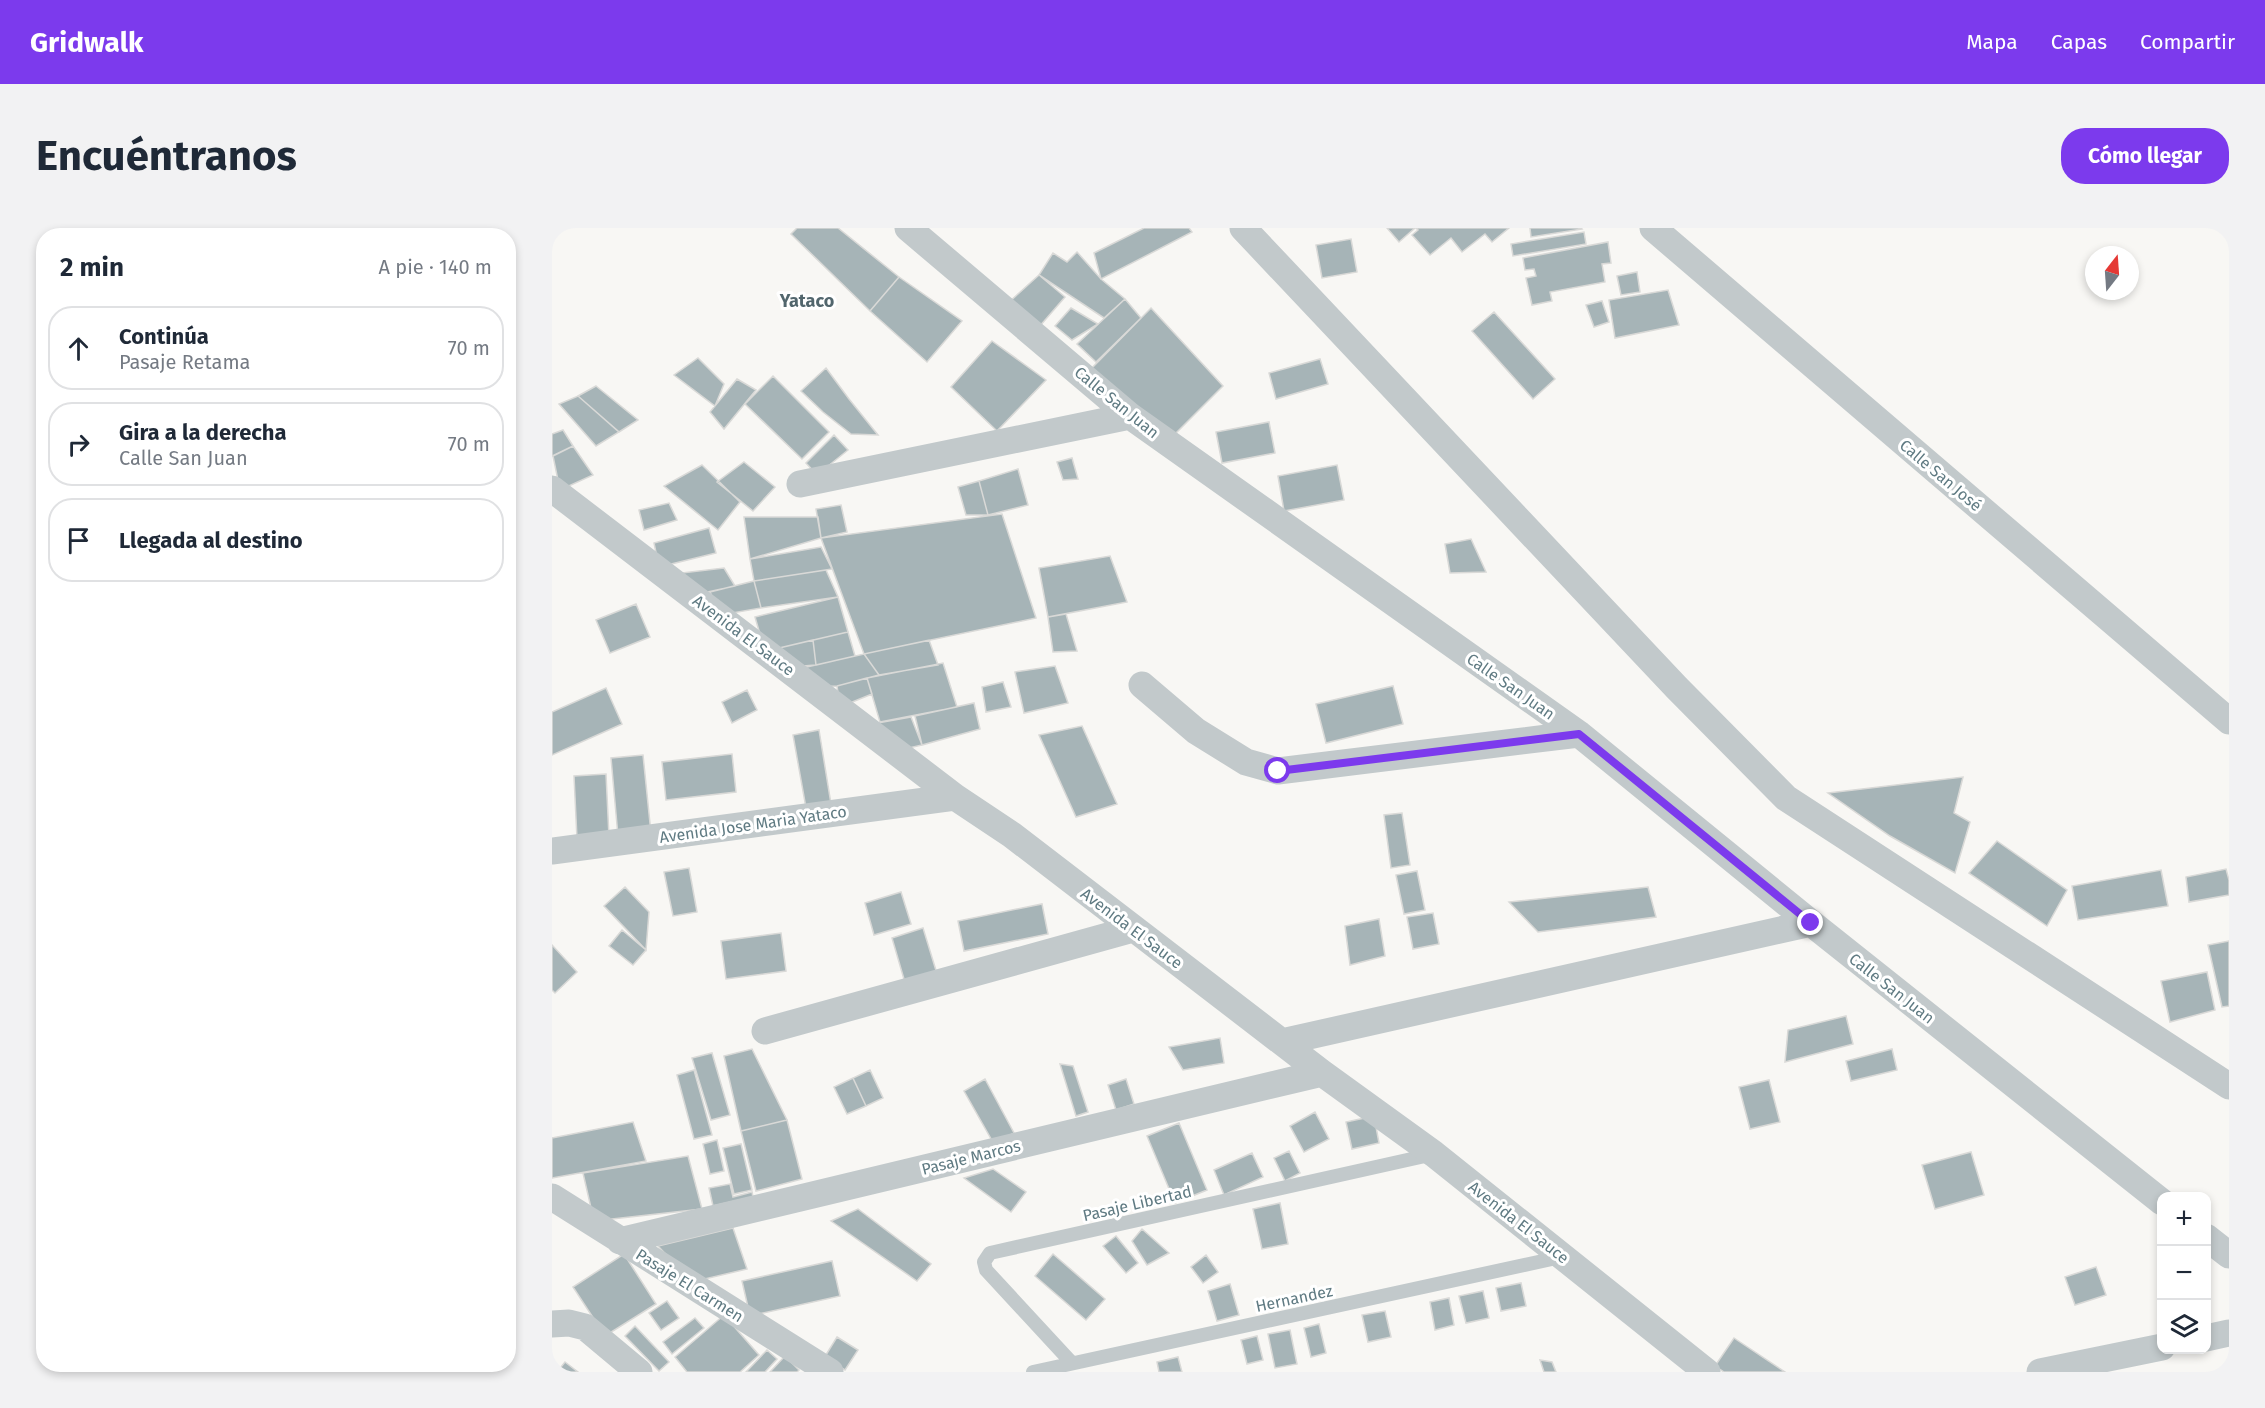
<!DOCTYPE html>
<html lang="es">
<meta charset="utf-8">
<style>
body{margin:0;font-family:"Fira Sans",sans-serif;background:#f2f2f3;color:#1f2937}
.controls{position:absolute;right:18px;bottom:18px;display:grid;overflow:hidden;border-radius:12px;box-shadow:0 3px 9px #0003}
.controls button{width:54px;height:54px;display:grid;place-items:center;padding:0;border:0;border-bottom:2px solid #e0e1e3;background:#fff;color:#1f2937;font:30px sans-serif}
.compass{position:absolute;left:1533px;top:18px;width:54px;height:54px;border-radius:50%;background:#fff;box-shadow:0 3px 9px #0003;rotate:17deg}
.stop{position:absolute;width:18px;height:18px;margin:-14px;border:4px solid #7c3aed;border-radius:50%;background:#fff}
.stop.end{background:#7c3aed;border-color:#fff;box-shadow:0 2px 6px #0008}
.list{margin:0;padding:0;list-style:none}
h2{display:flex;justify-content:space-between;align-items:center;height:78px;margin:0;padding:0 24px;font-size:26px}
h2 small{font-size:20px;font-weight:400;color:#747a83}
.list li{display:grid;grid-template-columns:39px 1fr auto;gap:18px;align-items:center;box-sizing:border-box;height:84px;margin:0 12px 12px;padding:0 12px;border:2px solid #e0e1e3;border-radius:24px}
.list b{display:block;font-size:22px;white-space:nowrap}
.list p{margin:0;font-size:20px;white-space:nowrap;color:#747a83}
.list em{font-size:20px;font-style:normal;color:#747a83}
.icon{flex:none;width:33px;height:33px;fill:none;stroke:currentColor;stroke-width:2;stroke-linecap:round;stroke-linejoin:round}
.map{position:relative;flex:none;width:1677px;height:1144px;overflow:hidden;border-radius:24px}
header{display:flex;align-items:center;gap:36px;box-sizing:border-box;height:84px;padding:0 30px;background:#7c3aed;color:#fff}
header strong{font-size:28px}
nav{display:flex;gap:33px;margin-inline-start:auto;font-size:21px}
.intro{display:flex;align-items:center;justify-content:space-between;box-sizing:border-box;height:144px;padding:0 36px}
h1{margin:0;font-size:42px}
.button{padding:15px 27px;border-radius:24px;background:#7c3aed;color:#fff;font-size:21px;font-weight:700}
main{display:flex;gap:36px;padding:0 36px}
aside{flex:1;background:#fff;border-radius:24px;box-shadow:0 3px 9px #0003}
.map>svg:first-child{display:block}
.building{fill:#a6b4b7;stroke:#d9d9d7;stroke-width:1.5}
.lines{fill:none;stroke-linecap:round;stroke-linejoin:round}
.lane{stroke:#c2c9cb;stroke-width:14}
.street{stroke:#c2c9cb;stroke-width:27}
.route{stroke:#7c3aed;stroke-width:8}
.labels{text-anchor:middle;stroke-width:6;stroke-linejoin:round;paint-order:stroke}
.street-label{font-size:16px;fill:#5f7a82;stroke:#fff}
.neighbourhood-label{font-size:18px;font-weight:bold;fill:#52666d;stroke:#fff}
</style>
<header>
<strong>Gridwalk</strong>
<nav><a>Mapa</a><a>Capas</a><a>Compartir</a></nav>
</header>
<div class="intro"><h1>Encuéntranos</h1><a class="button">Cómo llegar</a></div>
<main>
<aside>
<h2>2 min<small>A pie · 140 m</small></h2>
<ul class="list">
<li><svg class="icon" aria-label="ahead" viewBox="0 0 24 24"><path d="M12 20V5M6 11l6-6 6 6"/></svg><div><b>Continúa</b><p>Pasaje Retama</p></div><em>70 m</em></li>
<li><svg class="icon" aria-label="right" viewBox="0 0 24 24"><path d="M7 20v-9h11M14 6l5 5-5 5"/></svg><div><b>Gira a la derecha</b><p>Calle San Juan</p></div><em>70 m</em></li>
<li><svg class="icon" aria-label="arrive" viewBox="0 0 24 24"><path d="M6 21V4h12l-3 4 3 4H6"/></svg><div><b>Llegada al destino</b></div></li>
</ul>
</aside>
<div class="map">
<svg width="1677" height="1144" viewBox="0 0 1677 1144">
<rect width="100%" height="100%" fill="#f8f7f4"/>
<path class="building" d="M245 0H286L347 49 318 83 239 6Z
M592 0H637L640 4 549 51 542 25Z
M835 0H863L847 14Z
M864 0H957L940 14 933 6 910 24 899 10 878 27 860 7 866 2Z
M978 0H1029L1030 1 979 9Z
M1032 4 1034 16 961 28 959 16Z
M799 11 805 44 770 50 764 17Z
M1056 14 1059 35 1050 36 1053 54 998 64 1000 73 980 77 974 50 984 48 982 41 973 42 971 30Z
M525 24 549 51 573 71 552 90 487 47 501 25 515 34Z
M1085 44 1088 64 1069 67 1065 48Z
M487 47 513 69 487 99 455 76Z
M347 49 410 93 375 134 318 83Z
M1116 62 1127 97 1063 110 1057 72Z
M573 71 589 90 544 134 525 116Z
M1050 73 1057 94 1042 99 1034 77Z
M519 80 546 96 520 112 503 98Z
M599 80 671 158 621 208 535 145Z
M942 84 1003 151 981 171 920 103Z
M440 113 494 152 445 203 399 159Z
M146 130 172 156 163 178 122 147Z
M768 131 776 156 724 171 717 145Z
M274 140 297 171 326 207 299 206 271 184 249 163Z
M221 148 277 204 250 231 193 176Z
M185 151 204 162 172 201 158 184Z
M44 158 86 192 67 204 26 168Z
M26 168 67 204 44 218 7 176Z
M717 194 723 225 670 235 664 204Z
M11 202 21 218 0 228V206Z
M282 207 296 222 265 247 254 235Z
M21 218 41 247 8 262 1 228Z
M520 230 526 251 511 252 505 234Z
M192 234 223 259 201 283 165 254Z
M150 237 188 274 166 302 112 258Z
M785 237 792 272 732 283 726 248Z
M466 241 476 277 436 287 427 253Z
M427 253 436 287H414L406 259Z
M117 275 125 292 92 302 87 282Z
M289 277 295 304 269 310 264 281Z
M450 286 484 390 312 426 269 310Z
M192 289H266L269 310 198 331Z
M157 300 164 325 107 339 102 315Z
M919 311 934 344 898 345 893 316Z
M269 319 280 341 202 353 198 331Z
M558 328 575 374 496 389 487 340Z
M172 340 183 358 142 367 121 346Z
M274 342 286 369 209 380 202 353Z
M202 353 209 380 169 387 158 364Z
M286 369 296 404 223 421 212 420 203 389Z
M84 376 98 409 58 425 44 392Z
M514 386 525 423 501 424 496 389Z
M296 404 303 428 264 437 261 412Z
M261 412 264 437 237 439 223 421Z
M377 412 386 437 327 447 312 426Z
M312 426 327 447 285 458 260 459 246 441Z
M391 435 405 479 328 494 315 450Z
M503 438 516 475 472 485 463 444Z
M315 450 320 466 288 479 285 458Z
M451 454 459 479 434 484 430 459Z
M841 458 851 496 774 515 764 476Z
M54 460 70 496 0 527V484Z
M195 462 205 482 180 495 170 474Z
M422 475 428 501 370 517 363 488Z
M359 489 370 517 348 522 320 496Z
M530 498 565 576 524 589 487 507Z
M267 502 279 576 254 580 241 507Z
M180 526 184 564 114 572 110 534Z
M91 527 99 605 66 608 59 530Z
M54 546 57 609 25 611 22 548Z
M1411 549 1402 585 1418 594 1403 645 1338 608 1276 565Z
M850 585 858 637 839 640 832 587Z
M1445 613 1515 662 1495 698 1417 645Z
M137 640 145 684 121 688 112 644Z
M1674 641 1677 652V667L1637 674 1634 649Z
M1609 642 1616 678 1526 692 1520 658Z
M865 643 873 682 852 686 844 647Z
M73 659 97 684 94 722 52 678Z
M1096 659 1104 689 986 704 957 674Z
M349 664 359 696 322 707 313 675Z
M490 676 496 706 412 723 406 693Z
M881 685 887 716 861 721 855 689Z
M827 691 833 728 798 737 793 698Z
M371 700 386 749 354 758 340 710Z
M70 702 94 722 81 737 57 718Z
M229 705 234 743 174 751 169 713Z
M1677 713V778L1670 779 1656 717Z
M0 717 25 744 3 765 0 762Z
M1655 744 1663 782 1618 794 1609 753Z
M1294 788 1301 816 1233 834 1236 802Z
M668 810 672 835 631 842 617 819Z
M200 821 235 892 189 903 172 828Z
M1340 821 1345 842 1299 853 1294 833Z
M160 825 178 887 159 892 140 830Z
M508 836 521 838 536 884 524 888Z
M142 842 160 907 142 911 125 847Z
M318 842 331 870 314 878 301 850Z
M301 850 314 878 295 886 282 859Z
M433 851 462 905 442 916 412 863Z
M574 851 582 876 564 882 556 857Z
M1217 852 1228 894 1198 901 1187 859Z
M763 884 777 911 752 924 738 898Z
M822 888 827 915 800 921 794 894Z
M235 892 250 951 204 963 189 903Z
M81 894 94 933 0 950V910Z
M627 895 655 962 623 975 595 908Z
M165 912 172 943 158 946 151 916Z
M189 916 200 962 182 966 171 920Z
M737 923 748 945 733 953 722 930Z
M1419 924 1432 967 1383 981 1370 937Z
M700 925 711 949 672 967 662 942Z
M136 928 150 981 42 993 31 945Z
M441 941 474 964 459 984 412 950Z
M178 956 181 969 200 964 201 969 161 978 157 960Z
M728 975 736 1016 710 1021 701 981Z
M306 981 379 1036 365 1053 279 993Z
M181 1000 195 1041 140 1054 106 1018Z
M590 1001 617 1025 595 1037 580 1013Z
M564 1008 586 1035 574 1045 551 1018Z
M72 1026 104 1076 53 1108 21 1059Z
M501 1026 553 1071 534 1092 483 1048Z
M654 1027 666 1044 651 1055 639 1039Z
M280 1033 288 1068 198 1088 190 1053Z
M1544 1039 1554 1067 1523 1077 1513 1049Z
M969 1055 974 1078 949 1083 944 1060Z
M678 1056 687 1087 665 1093 656 1063Z
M931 1063 937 1090 914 1095 907 1068Z
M897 1070 902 1097 883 1102 878 1074Z
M115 1073 127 1090 109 1102 97 1085Z
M833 1083 839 1109 816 1114 810 1087Z
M172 1087 207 1127 188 1144H135L123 1129Z
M143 1090 152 1100 120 1126 111 1114Z
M767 1096 774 1125 759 1129 752 1100Z
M83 1098 117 1134 107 1143 73 1108Z
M738 1102 745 1136 723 1140 716 1106Z
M705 1108 711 1132 695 1136 689 1112Z
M285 1109 306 1122 293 1142 272 1130Z
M1182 1110 1233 1144H1172L1163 1138Z
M215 1122 225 1131 213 1144H194Z
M233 1128 247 1142 245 1144H218Z
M626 1129 630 1144H607L605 1134Z
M988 1132 1000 1134 1004 1144H992Z
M13 1134 26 1144H5Z"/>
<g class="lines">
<path class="lane" d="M519 1134 434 1042 432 1034 438 1025 882 926
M481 1144 1009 1029"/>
<path class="street" d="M356 0 578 188 1027 506 1259 695 1610 974
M691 0 1125 460 1234 570 1677 858
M1101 0 1677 493
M248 256 578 188
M0 261 403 569 460 607 770 845 882 926 1155 1144
M590 457 644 503 694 534 726 543 1027 506
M0 623 403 569
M213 803 581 701
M730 814 1259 695
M0 969 278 1144
M1654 1009 1677 1027
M68 1013 770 845
M0 1096 17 1095 33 1099 87 1144
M1654 1110 1677 1105
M1488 1144 1610 1119"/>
</g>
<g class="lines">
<path class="route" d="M726 543 1027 506 1259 695"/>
</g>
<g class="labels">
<g class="street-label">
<text transform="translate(565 174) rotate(39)" y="6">Calle San Juan</text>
<text transform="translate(1389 247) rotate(40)" y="6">Calle San José</text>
<text transform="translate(192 407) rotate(37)" y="6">Avenida El Sauce</text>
<text transform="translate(959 458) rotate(35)" y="6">Calle San Juan</text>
<text transform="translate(201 596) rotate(-8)" y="6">Avenida Jose Maria Yataco</text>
<text transform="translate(580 700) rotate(37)" y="6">Avenida El Sauce</text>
<text transform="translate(1340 760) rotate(38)" y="6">Calle San Juan</text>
<text transform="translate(419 929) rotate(-14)" y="6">Pasaje Marcos</text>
<text transform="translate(585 975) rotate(-13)" y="6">Pasaje Libertad</text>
<text transform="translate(967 994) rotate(38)" y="6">Avenida El Sauce</text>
<text transform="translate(138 1057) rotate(32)" y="6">Pasaje El Carmen</text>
<text transform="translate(742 1070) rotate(-12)" y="6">Hernandez</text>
</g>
<g class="neighbourhood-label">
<text x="255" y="79">Yataco</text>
</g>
</g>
</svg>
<div class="controls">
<button>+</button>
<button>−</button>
<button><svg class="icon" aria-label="layers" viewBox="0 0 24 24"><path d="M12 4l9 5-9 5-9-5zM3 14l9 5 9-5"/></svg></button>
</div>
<svg class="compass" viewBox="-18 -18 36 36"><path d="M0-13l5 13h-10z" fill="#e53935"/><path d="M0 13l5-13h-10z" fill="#747a83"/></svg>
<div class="stop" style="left:726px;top:543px"></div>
<div class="stop end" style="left:1259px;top:695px"></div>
</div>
</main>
